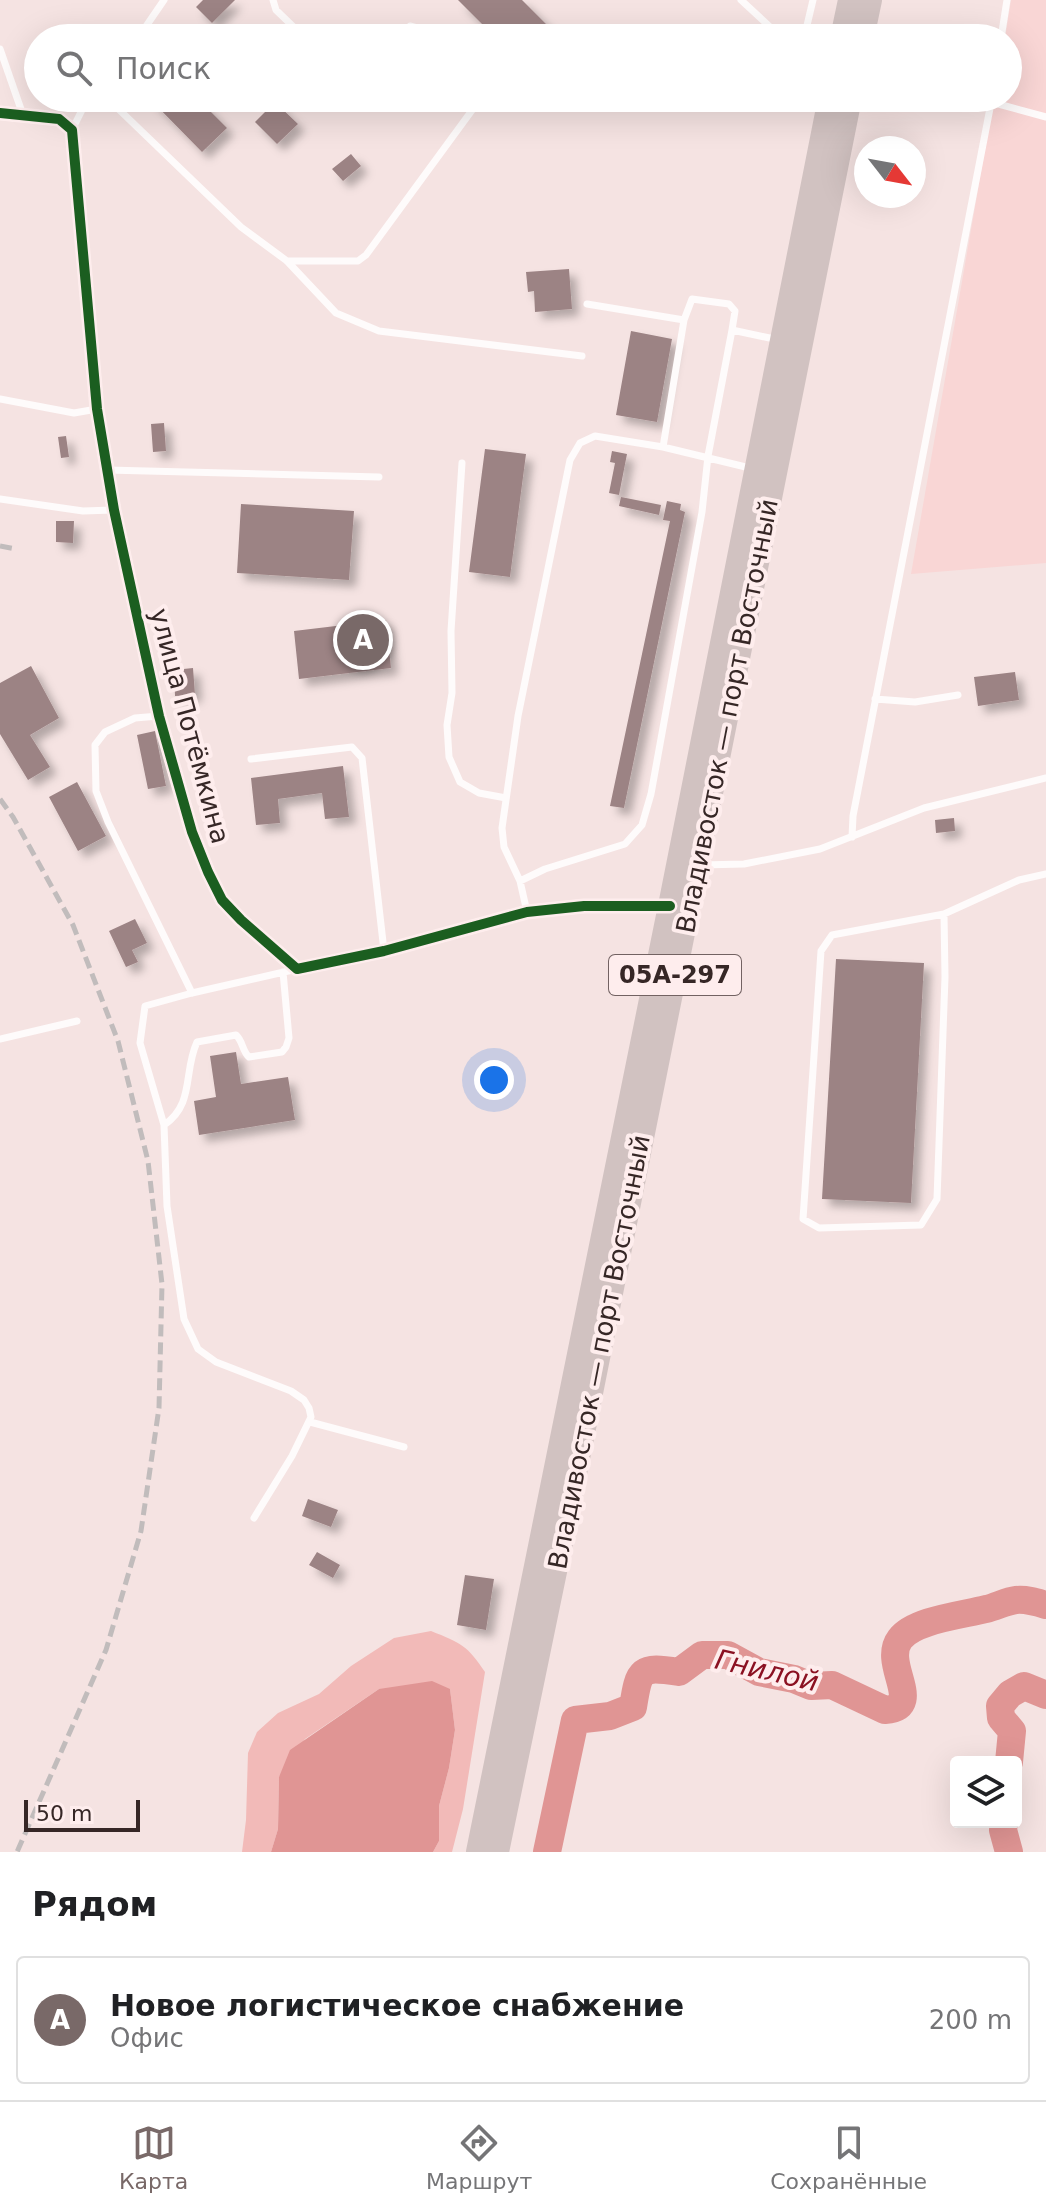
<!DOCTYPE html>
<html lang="ru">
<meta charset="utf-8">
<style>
body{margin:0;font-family:"DejaVu Sans",sans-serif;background:#f2f2f2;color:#202124}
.controls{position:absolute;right:24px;bottom:24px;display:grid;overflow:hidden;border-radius:8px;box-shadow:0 8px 32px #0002}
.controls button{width:72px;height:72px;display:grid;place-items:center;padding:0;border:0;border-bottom:2px solid #e0e0e0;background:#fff;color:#202124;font:40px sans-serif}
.compass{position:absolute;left:854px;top:136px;width:72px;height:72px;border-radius:50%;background:#fff;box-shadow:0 8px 32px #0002;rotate:121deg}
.scale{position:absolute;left:24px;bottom:20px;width:116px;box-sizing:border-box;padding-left:8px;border:4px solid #362726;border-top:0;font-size:22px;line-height:28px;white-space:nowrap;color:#362726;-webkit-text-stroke:6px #feeded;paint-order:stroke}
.you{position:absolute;left:494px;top:1080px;width:28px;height:28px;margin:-20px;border:6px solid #fff;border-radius:50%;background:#1a73e8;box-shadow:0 0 0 12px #1a73e833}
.badge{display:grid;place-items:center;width:52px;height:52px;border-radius:50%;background:#796968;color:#fff;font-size:26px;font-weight:700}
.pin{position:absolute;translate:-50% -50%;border:4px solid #fff;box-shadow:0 2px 8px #0006}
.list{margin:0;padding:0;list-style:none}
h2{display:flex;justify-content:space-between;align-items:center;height:104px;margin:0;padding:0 32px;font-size:34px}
h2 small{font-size:26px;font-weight:400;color:#757577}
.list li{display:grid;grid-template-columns:52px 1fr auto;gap:24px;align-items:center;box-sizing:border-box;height:128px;margin:0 16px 16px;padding:0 16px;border:2px solid #e0e0e0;border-radius:8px}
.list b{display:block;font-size:30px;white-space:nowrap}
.list p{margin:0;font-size:26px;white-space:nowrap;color:#757577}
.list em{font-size:26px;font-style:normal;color:#757577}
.icon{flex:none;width:44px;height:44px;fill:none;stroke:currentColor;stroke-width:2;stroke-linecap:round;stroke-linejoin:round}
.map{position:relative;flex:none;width:1046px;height:1852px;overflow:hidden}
.search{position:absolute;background:#fff;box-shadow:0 8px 32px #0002;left:24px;right:24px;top:24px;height:88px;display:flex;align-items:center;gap:20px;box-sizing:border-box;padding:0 28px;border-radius:44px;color:#757577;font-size:30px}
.sheet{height:248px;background:#fff}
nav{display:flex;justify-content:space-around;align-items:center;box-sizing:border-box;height:112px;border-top:2px solid #e0e0e0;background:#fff;font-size:22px;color:#757577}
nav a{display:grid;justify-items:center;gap:4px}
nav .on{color:#796968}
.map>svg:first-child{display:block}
.built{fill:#f9d6d5}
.green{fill:#f2bab8}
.water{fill:#e09594}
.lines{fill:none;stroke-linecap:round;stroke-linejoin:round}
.river{stroke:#e09594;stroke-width:28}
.building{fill:#9c8384;filter:url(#shadow)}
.service{stroke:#fefbfb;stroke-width:7}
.minor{stroke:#fefbfb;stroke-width:14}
.trunk{stroke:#d1c2c1;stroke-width:24}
.rail{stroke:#c1bcbc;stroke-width:5;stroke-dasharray:12 6;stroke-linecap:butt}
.cycleway-casing{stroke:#feeded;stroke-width:15}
.cycleway{stroke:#1b5e20;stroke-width:10}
.labels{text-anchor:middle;stroke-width:8;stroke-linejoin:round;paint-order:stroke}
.shield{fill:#feeded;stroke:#726262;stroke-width:2}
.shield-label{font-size:24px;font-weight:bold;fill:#362726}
.street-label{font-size:26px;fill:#362726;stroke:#feeded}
.water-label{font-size:28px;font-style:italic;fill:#8b1122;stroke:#feeded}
</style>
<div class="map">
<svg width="1046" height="1852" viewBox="0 0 1046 1852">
<defs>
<filter id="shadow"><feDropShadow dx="7" dy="7" stdDeviation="4" flood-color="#0004"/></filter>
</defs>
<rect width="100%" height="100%" fill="#f5e3e2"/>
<path class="built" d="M1011 0H1046V563L911 574 994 98H1008V38H1005Z"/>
<path class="green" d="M431 1631C461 1643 467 1645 485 1672L463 1809 452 1852H433L439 1841V1806L449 1768 455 1730 450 1689H379L305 1739 279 1777 278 1829 271 1852H242L246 1820 248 1753 257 1732 278 1713 319 1694 351 1666 394 1638Z"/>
<path class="water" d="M432 1681 450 1689 455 1730 449 1768 439 1806V1841L433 1852H271L278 1829 279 1777 290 1750 379 1689Z"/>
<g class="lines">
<path class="river" d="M1009 1762 1012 1731 1001 1718 1000 1706 1010 1694 1024 1686 1046 1695
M1004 1822 1003 1830 1009 1852
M547 1852 575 1720 610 1716 633 1707C639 1669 640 1666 679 1672L702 1655H728L759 1672 794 1679 811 1686 832 1685 885 1710C926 1707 881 1664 900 1639 914 1620 963 1615 986 1609 996 1607 1006 1601 1016 1600 1026 1599 1036 1602 1046 1605"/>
</g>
<path class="building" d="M203 0H235L212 23 196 7Z
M458 0H522L554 32 548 38H496Z
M149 98H197L227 128 202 152Z
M275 102 298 124 277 144 255 122Z
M351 154 361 166 343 181 332 169Z
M569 269 572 309 535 312 534 291 528 292 526 272Z
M631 331 672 339 657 422 616 415Z
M164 423 166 451 153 452 151 424Z
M66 436 69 457 61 458 58 437Z
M485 449 526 454 510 577 469 572Z
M612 451 627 454 619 495 609 493 615 463 610 462Z
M621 497 661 505 659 515 619 506Z
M667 501 681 504 680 510 685 512 624 808 610 806 670 521 663 520Z
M241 504 354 511 349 580 237 573Z
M56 521H74L73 543 56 542Z
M386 620 391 668 299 679 294 631Z
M31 666 59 718 30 735 50 767 28 780 0 734V683Z
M193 668 195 695 175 696 174 670Z
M1015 672 1019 700 978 706 974 677Z
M155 731 166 786 148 789 137 735Z
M343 766 349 817 325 819 322 793 278 799 280 823 256 825 251 778Z
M77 782 106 836 78 851 49 797Z
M954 818 955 831 936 833 935 820Z
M135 919 147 943 132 950 138 962 126 967 109 931Z
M836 959 924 963 911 1203 822 1199Z
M236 1052 241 1084 288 1077 295 1120 199 1135 194 1101 216 1097 210 1056Z
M308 1499 338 1510 331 1527 302 1516Z
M317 1552 340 1565 333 1578 309 1565Z
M465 1575 494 1579 486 1630 457 1625Z"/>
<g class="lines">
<path class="service" d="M273 0 276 10 305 38
M741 0 782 38
M138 38 164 0
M397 38 410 26 421 29 433 38
M804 38 813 0
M1001 38 1007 0
M0 49 23 115
M107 98 241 227 287 261 336 313 379 331 582 356
M991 102 1046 117
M72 130 83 108 95 98
M287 261H358L366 255 481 98
M587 304 684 320
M0 399 74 413 97 409
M663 447 684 320 692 299 729 304 735 311 732 330 779 340
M462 463 451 631 452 693 447 725 449 757 460 782 479 793 506 798
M107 470 379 477
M0 499 83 511 113 510
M875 699 915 702 958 695
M159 716 135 718 105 732 95 745 96 791 108 822 192 993
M251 759 352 747 362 758 384 951
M852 837 853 816 992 98
M701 865 744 864 820 849 924 808 1046 778
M520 881 545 869 625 844 642 825 651 794 702 512 708 456 732 330
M527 912 520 881 504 847 502 828 518 716 570 460 580 443 595 436 663 447 754 469
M944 914 945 977 937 1199 921 1225 819 1228 803 1219 821 951 832 935 944 914 1019 880 1046 874
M0 1039 77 1021
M164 1125C195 1104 183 1072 197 1042L236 1035C243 1041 242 1051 249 1057L282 1052 286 1047 289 1038 283 972
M310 1422 404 1447
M254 1518 292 1456 311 1417 309 1408 304 1400 291 1391 216 1362 198 1349 184 1319 167 1206 164 1125 140 1043 145 1006 192 993 297 969"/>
<path class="minor" d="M0 113 59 119 72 130 97 409 114 510 159 716 192 832 208 872 222 900 241 920 297 969 384 951 527 912 584 906H670"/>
<path class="trunk" d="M842 38 850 0
M862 38 870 0
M478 1852 670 906 830 98
M497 1852 564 1528 850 98"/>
<path class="rail" d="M0 546 16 549
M0 799 13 817 73 925 118 1041 148 1161 162 1284 159 1408 141 1531 106 1650 17 1852"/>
<defs>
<path id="cycleway" d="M0 113 59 119 72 130 97 409 114 510 159 716 192 832 208 872 222 900 241 920 297 969 384 951 527 912 584 906H670"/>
</defs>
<use href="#cycleway" class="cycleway-casing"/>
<use href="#cycleway" class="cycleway"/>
</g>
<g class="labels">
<rect class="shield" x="609" y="955" width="132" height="40" rx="6"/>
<g class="shield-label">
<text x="675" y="983">05А-297</text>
</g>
<g class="street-label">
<text transform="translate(727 716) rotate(-79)" y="9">Владивосток — порт Восточный</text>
<text transform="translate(190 726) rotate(75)" y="9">улица Потёмкина</text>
<text transform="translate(599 1352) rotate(-79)" y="9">Владивосток — порт Восточный</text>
</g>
<g class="water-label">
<text transform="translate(767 1670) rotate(13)" y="10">Гнилой</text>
</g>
</g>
</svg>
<div class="controls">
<button><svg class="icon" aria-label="layers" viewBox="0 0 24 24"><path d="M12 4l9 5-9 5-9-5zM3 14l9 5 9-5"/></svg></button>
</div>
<svg class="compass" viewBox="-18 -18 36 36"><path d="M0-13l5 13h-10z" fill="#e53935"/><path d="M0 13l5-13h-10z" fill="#757577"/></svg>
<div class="scale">50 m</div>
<div class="you"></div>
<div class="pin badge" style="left:363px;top:640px">A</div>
<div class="search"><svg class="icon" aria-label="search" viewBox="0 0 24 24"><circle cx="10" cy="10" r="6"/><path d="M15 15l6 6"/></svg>Поиск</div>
</div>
<section class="sheet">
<h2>Рядом<small></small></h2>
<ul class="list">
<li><span class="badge">A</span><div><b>Новое логистическое снабжение</b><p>Офис</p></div><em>200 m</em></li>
</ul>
</section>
<nav>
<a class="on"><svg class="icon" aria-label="map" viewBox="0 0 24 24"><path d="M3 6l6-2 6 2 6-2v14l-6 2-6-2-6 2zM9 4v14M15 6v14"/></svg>Карта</a>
<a><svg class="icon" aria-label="directions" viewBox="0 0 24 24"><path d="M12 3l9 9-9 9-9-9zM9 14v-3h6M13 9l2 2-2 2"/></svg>Маршрут</a>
<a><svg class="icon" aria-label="saved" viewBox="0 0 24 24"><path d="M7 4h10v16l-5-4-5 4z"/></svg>Сохранённые</a>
</nav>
